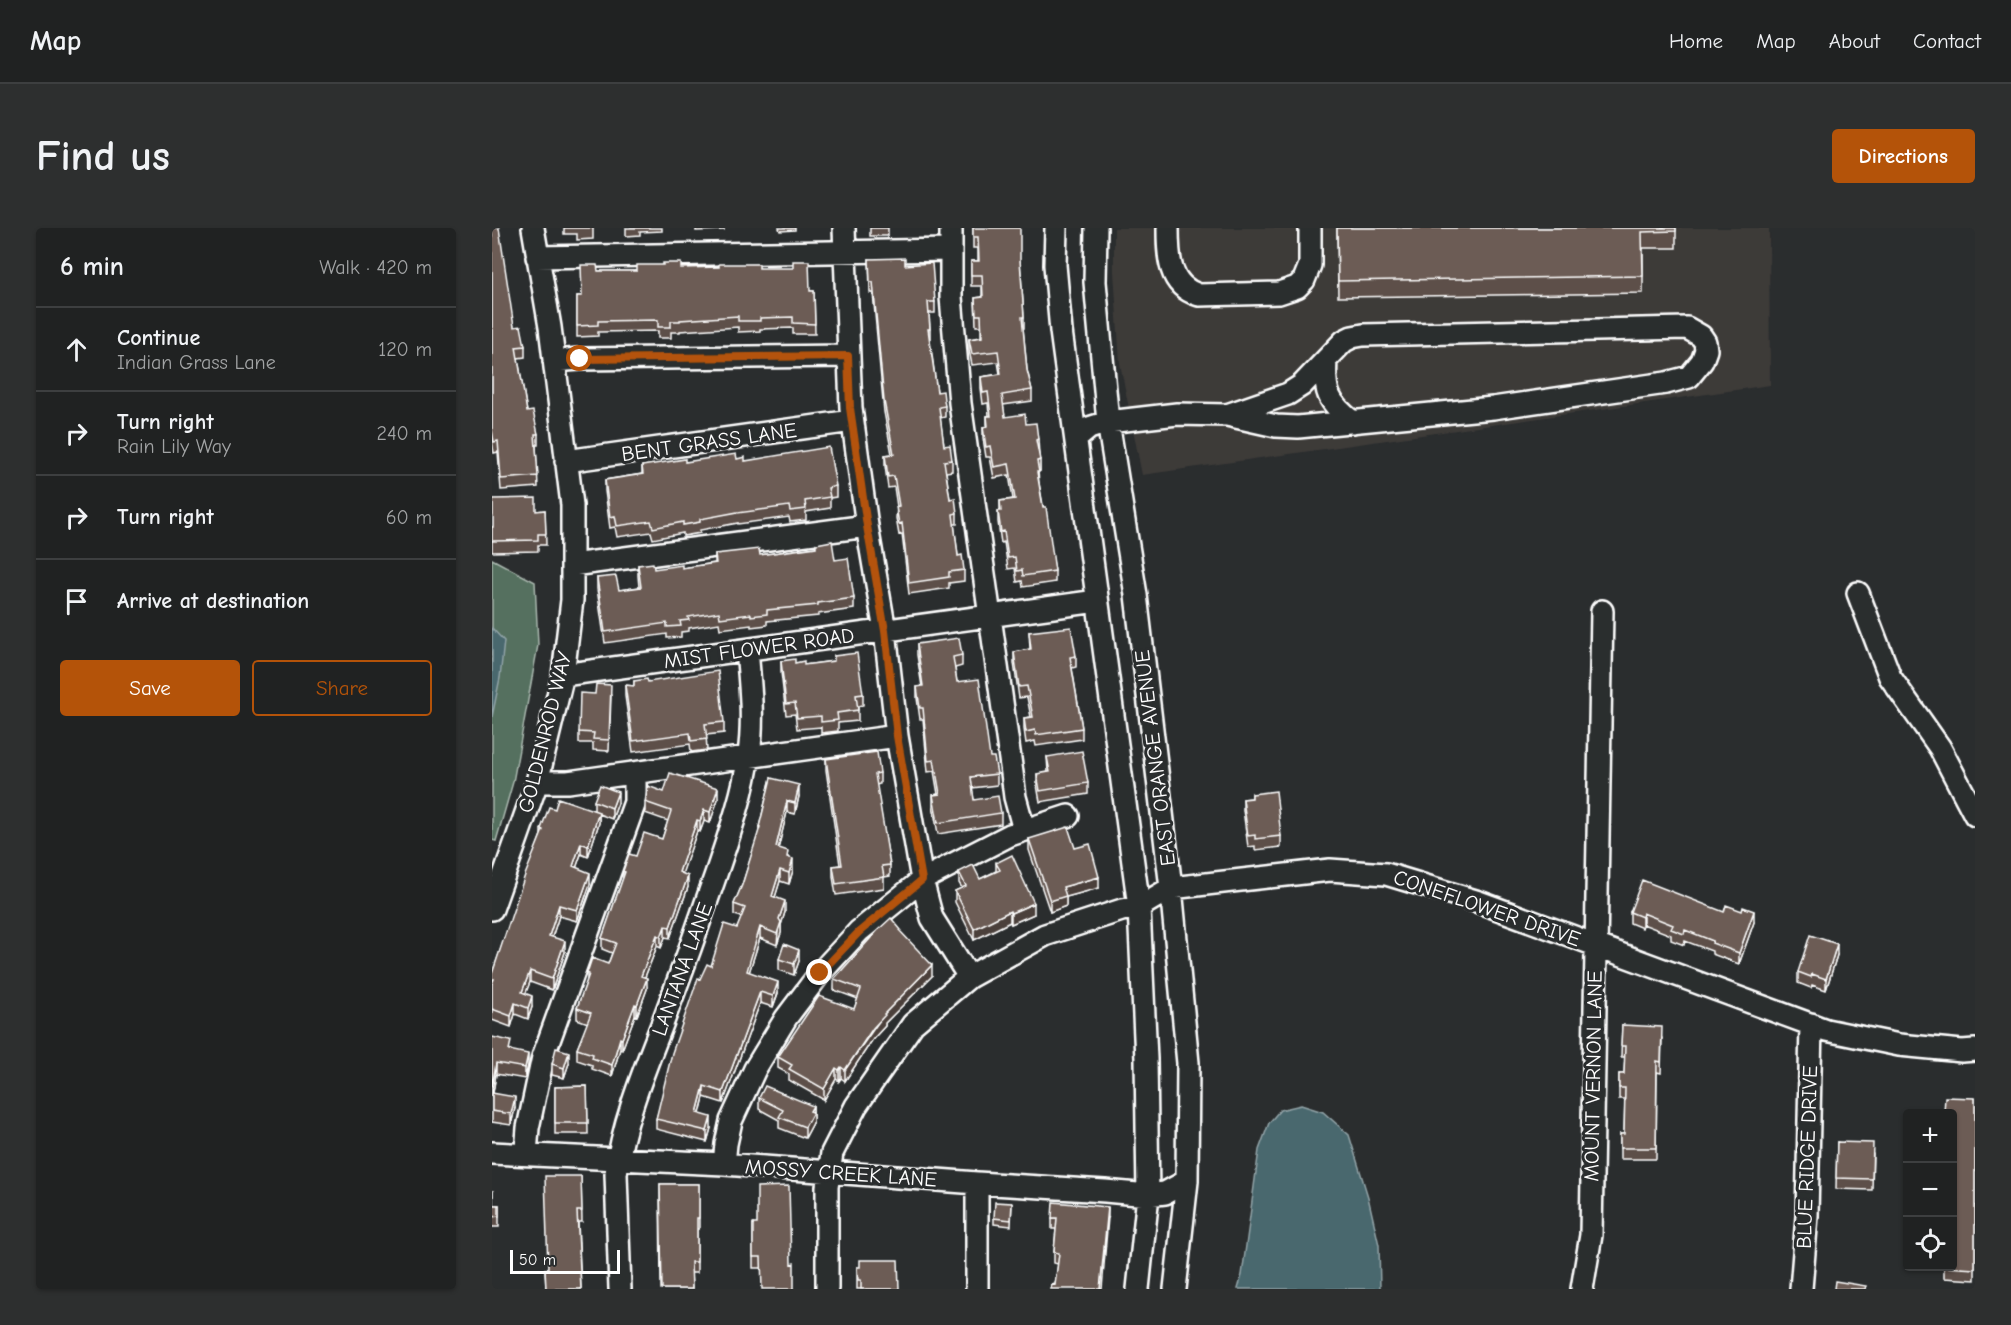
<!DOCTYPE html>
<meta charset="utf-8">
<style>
body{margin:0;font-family:"Comic Neue",sans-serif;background:#2d2f2f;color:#f1f3f6}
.controls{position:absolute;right:18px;bottom:18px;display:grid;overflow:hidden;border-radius:6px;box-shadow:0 2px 4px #0004}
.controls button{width:54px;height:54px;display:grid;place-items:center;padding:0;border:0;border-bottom:2px solid #3d3f40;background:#202222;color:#f1f3f6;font:30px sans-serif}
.scale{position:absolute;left:18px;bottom:15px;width:110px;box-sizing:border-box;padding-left:6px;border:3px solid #fff;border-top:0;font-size:16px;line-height:21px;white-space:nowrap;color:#fff;-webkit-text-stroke:4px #2a2d2e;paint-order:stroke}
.stop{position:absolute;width:18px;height:18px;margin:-14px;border:4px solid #b45309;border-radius:50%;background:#fff}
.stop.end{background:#b45309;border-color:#fff;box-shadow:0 2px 6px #0008}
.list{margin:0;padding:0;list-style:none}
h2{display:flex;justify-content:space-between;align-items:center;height:78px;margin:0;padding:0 24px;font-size:26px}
h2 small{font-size:20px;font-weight:400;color:#a2a4a5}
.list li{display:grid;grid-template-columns:39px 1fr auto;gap:18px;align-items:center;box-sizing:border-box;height:84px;padding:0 24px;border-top:2px solid #3d3f40}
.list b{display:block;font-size:22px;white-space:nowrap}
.list p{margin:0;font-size:20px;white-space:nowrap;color:#a2a4a5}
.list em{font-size:20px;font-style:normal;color:#a2a4a5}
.actions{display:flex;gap:12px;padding:18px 24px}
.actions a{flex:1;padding:14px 0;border:2px solid #b45309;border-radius:6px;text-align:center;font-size:21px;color:#b45309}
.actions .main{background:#b45309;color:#fff}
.icon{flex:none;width:33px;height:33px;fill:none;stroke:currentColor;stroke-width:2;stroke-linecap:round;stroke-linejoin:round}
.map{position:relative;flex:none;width:1483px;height:1061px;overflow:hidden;border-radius:6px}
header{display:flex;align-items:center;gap:36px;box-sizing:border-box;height:84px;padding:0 30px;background:#202222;border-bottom:2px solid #3d3f40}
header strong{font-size:28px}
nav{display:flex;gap:33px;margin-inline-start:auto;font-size:21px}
.intro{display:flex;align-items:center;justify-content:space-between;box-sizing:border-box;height:144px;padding:0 36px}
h1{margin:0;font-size:42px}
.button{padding:15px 27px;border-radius:6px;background:#b45309;color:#fff;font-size:21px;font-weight:700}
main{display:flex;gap:36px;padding:0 36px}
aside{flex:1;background:#202222;border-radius:6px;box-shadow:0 2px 4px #0004}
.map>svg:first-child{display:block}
.built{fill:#3e3b39}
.green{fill:#54705f;stroke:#aab8af;stroke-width:1.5}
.water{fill:#4a676e;stroke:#92a4a8;stroke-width:1.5}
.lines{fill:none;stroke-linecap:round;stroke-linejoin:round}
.minor-casing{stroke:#fff;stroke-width:26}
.minor{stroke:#2a2d2e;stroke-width:21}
.wall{fill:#5d4f48;stroke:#fff;stroke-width:1.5}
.shaded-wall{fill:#4c403b;stroke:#fff;stroke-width:1.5}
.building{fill:#6c5c54;stroke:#fff;stroke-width:1.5}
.route{stroke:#b45309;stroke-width:8}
.labels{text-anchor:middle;stroke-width:6;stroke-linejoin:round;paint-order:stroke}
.street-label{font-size:21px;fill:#fff;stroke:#2a2d2e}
</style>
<header>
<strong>Map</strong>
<nav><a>Home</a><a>Map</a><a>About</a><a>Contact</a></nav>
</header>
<div class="intro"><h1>Find us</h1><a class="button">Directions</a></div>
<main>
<aside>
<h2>6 min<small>Walk · 420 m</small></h2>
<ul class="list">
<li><svg class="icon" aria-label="ahead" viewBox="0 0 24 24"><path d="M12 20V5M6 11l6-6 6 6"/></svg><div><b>Continue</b><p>Indian Grass Lane</p></div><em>120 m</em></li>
<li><svg class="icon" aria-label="right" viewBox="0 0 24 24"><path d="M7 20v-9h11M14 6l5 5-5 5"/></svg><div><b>Turn right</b><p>Rain Lily Way</p></div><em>240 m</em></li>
<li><svg class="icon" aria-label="right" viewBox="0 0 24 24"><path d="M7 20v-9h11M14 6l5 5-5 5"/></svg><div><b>Turn right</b></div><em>60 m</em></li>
<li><svg class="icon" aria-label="arrive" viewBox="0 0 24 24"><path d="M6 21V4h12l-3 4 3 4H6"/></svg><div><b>Arrive at destination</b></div></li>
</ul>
<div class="actions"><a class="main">Save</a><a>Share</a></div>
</aside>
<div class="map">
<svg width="1483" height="1061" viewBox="0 0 1483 1061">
<rect width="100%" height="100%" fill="#2a2d2e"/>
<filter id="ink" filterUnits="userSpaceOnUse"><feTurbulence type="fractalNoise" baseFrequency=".0167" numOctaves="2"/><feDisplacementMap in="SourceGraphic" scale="12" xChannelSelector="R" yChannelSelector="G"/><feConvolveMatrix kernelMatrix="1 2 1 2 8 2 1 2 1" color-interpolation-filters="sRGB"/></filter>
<g filter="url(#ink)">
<path class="built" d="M622 0H1277L1278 157 650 247 628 135 622 43Z"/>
<path class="green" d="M0 331 43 354 46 417 21 554 4 613 0 612Z"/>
<path class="water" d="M0 400 12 413 8 450 0 489Z
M809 877 831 884 857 907 876 969 887 1017 888 1061H746L750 1047 767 922 777 895 788 882Z"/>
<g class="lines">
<defs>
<path id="minor" d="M352 0 359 180 375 298 393 403 405 508 430 652 440 690 477 749
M459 0V69L468 175 520 545 523 569 532 602
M564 0 563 37 569 103 647 679 654 831 656 967 646 1061
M604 0 603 54 616 194 644 367 679 660 696 835 695 953 683 1061
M676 0C676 27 676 58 707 67L787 65 805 59 812 52 818 37V0
M45 29 458 22
M834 132C832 163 835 174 861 194
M62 133 88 131 356 128
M584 211 597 200 616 194 685 186 735 187 784 198 806 199 1001 180 1174 155 1197 149 1210 133 1214 122 1213 114 1209 108 1195 100 871 107 860 109 852 113 810 157 796 166 735 187
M74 233 360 193
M80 337 375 298
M1366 365 1398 449 1448 520 1483 587
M71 447 605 373
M45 554H76L405 508
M0 681 45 554 71 447 80 372V277L58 99 41 0
M0 925 232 936 485 955 613 963 656 967 673 965 695 953
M34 926 36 900 51 829 143 574V545
M232 936 234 916 239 893 263 841 294 790 328 745 367 703 430 652 518 607 576 588
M485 955V1061
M128 1061 124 946C130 897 151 845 169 799 188 749 206 699 223 649 236 610 252 566 257 526 262 491 258 456 255 422
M335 1061V959L340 925 364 878 421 796 477 749 553 707 630 682 647 679 679 660 838 642 894 646 987 674 1334 802 1407 817 1470 823 1483 822
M1090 1061 1099 1007 1110 383
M1309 1061 1315 988 1319 796"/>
</defs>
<use href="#minor" class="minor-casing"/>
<use href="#minor" class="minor"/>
</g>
<path class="wall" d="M0 0 22 99 33 118V129L26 130 35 184 46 206V217H44L46 259 9 262 6 224 2 225 0 212Z
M72 0H101V11L85 12V6H72Z
M134 0H170V3L148 4V7L134 8Z
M204 0H232V2L204 3Z
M287 0H303V2L288 3Z
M378 0H396V8H378Z
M481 0 528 32 532 89V100H531L535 142 540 162V173L511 177 513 189 534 196 546 211 548 243H546L547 255 563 343V354L531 359 530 353 525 354 523 340 516 341 512 314 509 315 506 294V283H508V273L521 271 517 247 502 250 498 229H494L491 210V199L495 198V188H497L496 175 491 176 489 160V149L508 146 506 134 480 137 477 122V111L489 109V98H484L483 70 490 69V58H479V33H486V20H481Z
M845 0H1184V20H1151V65L846 69Z
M377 31 413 37 443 74V85H437L438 101V112L445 164 453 178V189L448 190 452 218 460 232V243L454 244 458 271 465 285V296H462L466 328 472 342V353L457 355V360L417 366 410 306 407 307 404 290 405 279 402 259 396 260 393 238V227L400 226 392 184 381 65H378Z
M189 40H267L318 63H322L323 106H301V100L268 101V103L246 104V99L188 103V104H179V110H166V103L106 104V108L85 109V68H90L106 43H145Z
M245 231 344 258V269L338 270V280L314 284V292L298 294 297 289 246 296V295L208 302V305L191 308V305L161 311 159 304 125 309 123 299 118 300 113 263V252L150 246V238L193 234Z
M53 282 54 317H46V323L0 324V299L44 283Z
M324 316 343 332 362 370V381L326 386V388L275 393V397L259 399V397L228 401 227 395 197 400V403L189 404V409L175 410V406L113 415 105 361V350L127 362 147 359 146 348V337L162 341 190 340 223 335V326L268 327 324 319Z
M537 404 584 428V439L580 440 590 500V511L544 518 543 513 534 515 532 501V490L539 489 535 469 527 470 522 435V424L538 421Z
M425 416 470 427V438L463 440 465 454 505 546V557L480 560 482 572 509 585V596L446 606 441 578V567L446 566 442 543 436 544 431 491H428L425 470V459H430L425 427Z
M342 428 371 466V477L366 478V493L346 495V503L329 505V499L305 501 303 486 294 487 289 444V433L312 437 342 433Z
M142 453 156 454 232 494V505L214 507 215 522 199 524 198 516 141 524 133 468V457L142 458Z
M119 468 117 523 101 522V515H87V504Z
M555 529 596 555V566L548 574 545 557V546L556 544Z
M334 531 388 545V556L384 557 398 637V648L392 649V660L344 667 341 649V638L348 637 334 542Z
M279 550 307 568 303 586 295 584 286 620 296 629 301 642 297 656 288 653 283 669 293 684 289 697V705L285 717 268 710 257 744 286 765 281 779 268 775 231 875 212 869 208 886 219 900 215 914 164 901V891L208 751 219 738 245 700 250 689 242 687V676L250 657 267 604V599Z
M172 564 226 571 218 595 212 593 208 604 205 603 190 645 196 659 178 710 173 709 169 720 165 718 153 749 155 761 145 788 143 787 130 822 128 821 120 848 100 841V837L85 832V821L96 795 85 791V780L95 753V745L116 736 120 725 110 721V710L131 651V643L144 628 170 611 176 593 153 585V574Z
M760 566 789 608V619L763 622V618L756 619 751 582V571L760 570Z
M102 573 126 575 120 591 107 586V595L96 629 89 626 84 640 98 656 85 693 67 688 60 709 73 724 60 762 38 754 33 765 40 779 36 791 23 786 19 799 0 792V746L49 607V601L63 581 102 583Z
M537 611 583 620 607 660 574 669V678L558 684 537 622Z
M504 635 542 686 519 696 518 694 482 712 463 674V663L470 660 467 655V644L488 651 504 643Z
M1138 684H1232L1262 694 1247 736 1220 726V723L1193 713 1192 717 1179 712V707L1151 696 1150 700 1138 695Z
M409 705 440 748 393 795V798L381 811 353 853 349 850 347 853 344 851 332 872 297 852V846L286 840V829L362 781 366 771 342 762V751Z
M1345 727 1334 762 1320 757 1319 760 1306 755V744Z
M287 731 307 733 302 747 287 742Z
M1130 797 1170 810 1169 845 1165 844 1164 931H1128V906H1132L1133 871H1127V846H1132L1133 829H1129Z
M0 809 19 822 36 837 33 851 4 846 1 865 23 880 19 897 0 894Z
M77 835 72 850 60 847V836Z
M95 858 96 906H63V859Z
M267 870 321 878V895L313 910 287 900V892L267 881Z
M1483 870V1052L1452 1050V1038Z
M1345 914 1381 926 1380 962 1344 961Z
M89 948 90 994H86L89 1061H54L53 1041H56Z
M168 956H207V1001H205V1045H199L200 1061H169Z
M0 963 1 977H7V999H0Z
M520 975 519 998 502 996V990Z
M560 990H616L563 1057 566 1036 562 1035V1024L564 1001H560Z
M261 996 299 1036 269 1040H261Z
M365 1039 407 1061H365Z"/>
<path class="shaded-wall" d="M548 232V243L545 244V233Z
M307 557V568L303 586V575Z
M226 560V571L218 595V584Z
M126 564V575L120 591V580Z
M295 573V584L284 630V619Z
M212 582V593L208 604V593Z
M107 584V595L96 629V618Z
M205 592V603L187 655V644Z
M89 615V626L81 649V638Z
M301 631V642L297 656V645Z
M288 642V653L280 679V668Z
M98 645V656L85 693V682Z
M196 648V659L178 710V699Z
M607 649V660L574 669V678L558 684V673L571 659Z
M293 673V684L289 697V705L285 717 287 691Z
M542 675V686L519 696V685Z
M67 677V688L57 718V708Z
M518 683V694L482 712V701Z
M1262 683V694L1247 736V725Z
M1151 685V696L1150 700V689Z
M173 698V709L169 720V709Z
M268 699V710L255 751V740Z
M165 707V718L149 759V748Z
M73 713V724L60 762V751Z
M1345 716V727L1334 762V751Z
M307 722V733L302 747V736Z
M440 737V748L393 795V798L381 811 353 853V842L392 786Z
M38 743V754L30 775V764Z
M155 750V761L145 788V777Z
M286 754V765L281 779V768Z
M268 764V775L231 875V864Z
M40 768V779L36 791V780Z
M23 775V786L19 799V788Z
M143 776V787L130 822V811Z
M128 810V821L120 848V837Z
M77 824V835L72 850V840Z
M36 826V837L33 851V840Z
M4 835V846L0 871V860Z
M349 839V850L347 853V842Z
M344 840V851L332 872V861Z
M212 858V869L205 896V885Z
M23 869V880L19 897V886Z
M321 878V895L313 910V899L318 883Z
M219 889V900L215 914V903Z
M616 979V990L610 1061H608Z"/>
<path class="building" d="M0 0H7L22 99 29 98 33 118 24 119 35 184 41 183 46 206H43L46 248 9 251 6 213 2 214 0 201Z
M481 0H528V32L532 89H530L535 142 540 162 510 167 513 189 533 186 534 196 544 195 546 211 544 212 548 232 545 233 547 244H545L551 279H554L563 343 531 348 530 342 525 343 523 329 516 330 512 303 509 304 506 283H509L508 273 523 271 517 236 502 239 498 218 494 219 491 199 496 198 495 188H499L496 164 491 165 489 149 509 146 506 123 480 126 477 111 490 109 489 87H484L483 70 491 69 490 47H479V33H487L486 9H481Z
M845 0H1184V3L1150 4 1151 48 846 53Z
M413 30V37L440 35 443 74H436L438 101H436L445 164 451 163 452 172 453 178 447 179 452 218 458 217 460 232 452 233 458 271 463 270 465 285 461 286 466 328 470 327 472 342 457 344V349L417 355 410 295 407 296 404 279 407 278 402 248 396 249 393 227 402 226 392 173 381 54H378L377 31Z
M301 33H317L318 63H322L323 96 301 95V89L268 90V93H246V88L188 92V93H179V99H166V92L106 93V97L85 98V68H90L89 37H105L106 43H145V37H171V35H189V40L227 39V36H267V40H301Z
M337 219 344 258 336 260 338 269 313 273 314 281 298 283 297 278 246 285V284L208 291V294L191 297V294L161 300 159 293 125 298 123 288 118 289 113 252 151 246 150 238 193 231V234L244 226 245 231 253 229V233Z
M44 270V283L53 282 54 306H46V312L0 313V299H1V271Z
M340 313 343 332 356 330 362 370 326 375V377L275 382V386L259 388V386L228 390 227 384 196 389 197 392 188 393 189 398 175 399V395L113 404 105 350 124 348 127 362 149 359 146 337 161 335 162 341 190 337V340L224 335 223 326 267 321 268 327 324 319V316Z
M579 399 584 428 578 429 590 500 544 507 543 502 534 504 532 490 541 489 535 458 527 459 522 424 539 421 537 404Z
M467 410 470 427 461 429 465 454 487 451 498 529H502L505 546 479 549 482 572 506 568 509 585 446 595 441 567 448 566 442 532 436 533 431 480H428L425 459 431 458 425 416Z
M365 425 371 466 364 467 366 482 345 485 346 492 329 494V488L305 490 303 475 294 476 289 433 303 431V435L312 433V437L342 433V428Z
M226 443 232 494 213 496 215 511 199 513 198 505 141 513 133 457 142 458V453L155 451 156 454Z
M104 456 119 457 117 512 101 511 102 505 87 504 88 465 103 466Z
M590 523 596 555 548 563 545 546 558 544 555 529Z
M385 524 388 545 383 546 398 637 390 638 392 649 344 656 341 638 350 637 334 531Z
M178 545 226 560 218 584 212 582 208 593 205 592 187 644 196 648 178 699 173 698 169 709 165 707 149 748 155 750 145 777 143 776 130 811 128 810 120 837 100 830 101 826 85 821 99 785 85 780 97 746 95 745 100 730 116 736 124 715 110 710 133 644 131 643 137 626 144 628 152 605 170 611 179 583 153 574 156 558 172 564Z
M279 550 307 557 303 575 295 573 284 619 296 623 295 629 301 631 297 645 288 642 280 668 293 673 287 691 289 694 285 706 268 699 255 743 286 754 281 768 268 764 231 864 212 858 205 885 219 889 215 903 164 891 180 825 206 750 208 751 215 736 219 738 232 696 245 700 253 680 242 676 250 657 268 599H267Z
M108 557 126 564 120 580 102 573Z
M784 563 789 608 763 611V607L756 608 751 571 760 570V566Z
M66 570 107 584 96 618 89 615 81 638 98 645 85 682 67 677 57 708 73 713 60 751 38 743 30 764 40 768 36 780 23 775 19 788 0 781V756L2 751H0V746L33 647 51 602 49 601 57 579 63 581Z
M576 599 583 620 598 616 607 649 571 659 574 668 558 673 537 611Z
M520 627 542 675 519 685 518 683 482 701 463 663 474 658 467 644 481 637 488 651 508 642 504 635Z
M1150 652 1232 684 1234 677 1250 683 1251 679 1262 683 1247 725 1220 715 1221 713 1193 702 1192 706 1179 701 1181 697 1151 685 1150 689 1138 684Z
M399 690 409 702 408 703 440 737 392 786 393 787 381 800 353 842 349 839 347 842 344 840 332 861 297 841 300 837 286 829 327 768 362 781 369 761 342 751 386 702Z
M1318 707 1345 716 1334 751 1320 746 1319 749 1306 744Z
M292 716 307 722 302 736 287 731Z
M1130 797 1170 799 1169 834 1165 833 1164 920H1128V906H1132L1133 860H1127V846H1132L1133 818H1129Z
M0 809 19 813 17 822 36 826 33 840 4 835 0 860Z
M64 820 77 824 72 840 60 836Z
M95 858 96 895H63V859Z
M273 858 321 878 318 883 321 884 313 899 287 889 291 882 267 870Z
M0 865 23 869 19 886 0 883Z
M1453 869 1483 870V1041L1452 1039 1461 1038V885H1452Z
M1345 914 1381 915 1380 951 1344 950Z
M53 948H89L90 983H85L89 1061H54L53 1041H56Z
M168 956H207V990H205V1034H199L200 1061H170Z
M297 958 299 1036 302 1035V1061H270L269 1029H261V996H265V959Z
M0 963H1V977H7V988L0 989Z
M503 974 520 975 519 992 502 990Z
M561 974 616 979 608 1061H559L560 1056 563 1057 567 1025 562 1024 565 990H560Z
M368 1032H406L407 1061H369V1052H366L365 1039H368Z
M1343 1053 1374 1058 1373 1061H1342Z"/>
</g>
<g class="lines" filter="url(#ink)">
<path class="route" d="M88 131 356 128 358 180 375 298 393 403 405 508 430 652 367 704 328 745"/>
</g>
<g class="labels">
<g class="street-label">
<text transform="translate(217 214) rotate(-8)" y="7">BENT GRASS LANE</text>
<text transform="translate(267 420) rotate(-8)" y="7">MIST FLOWER ROAD</text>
<text transform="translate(53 504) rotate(-76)" y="7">GOLDENROD WAY</text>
<text transform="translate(663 530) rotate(-97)" y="7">EAST ORANGE AVENUE</text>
<text transform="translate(995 680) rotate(19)" y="7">CONEFLOWER DRIVE</text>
<text transform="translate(190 741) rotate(-70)" y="7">LANTANA LANE</text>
<text transform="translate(1101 848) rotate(-89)" y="7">MOUNT VERNON LANE</text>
<text transform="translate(1315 929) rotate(-88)" y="7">BLUE RIDGE DRIVE</text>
<text transform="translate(349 945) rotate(4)" y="7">MOSSY CREEK LANE</text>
</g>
</g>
</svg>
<div class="controls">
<button>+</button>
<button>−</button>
<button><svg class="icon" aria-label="locate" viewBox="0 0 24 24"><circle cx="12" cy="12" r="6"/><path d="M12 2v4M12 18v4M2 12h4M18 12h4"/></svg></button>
</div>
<div class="scale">50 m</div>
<div class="stop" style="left:88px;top:131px"></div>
<div class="stop end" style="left:328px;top:745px"></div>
</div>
</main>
